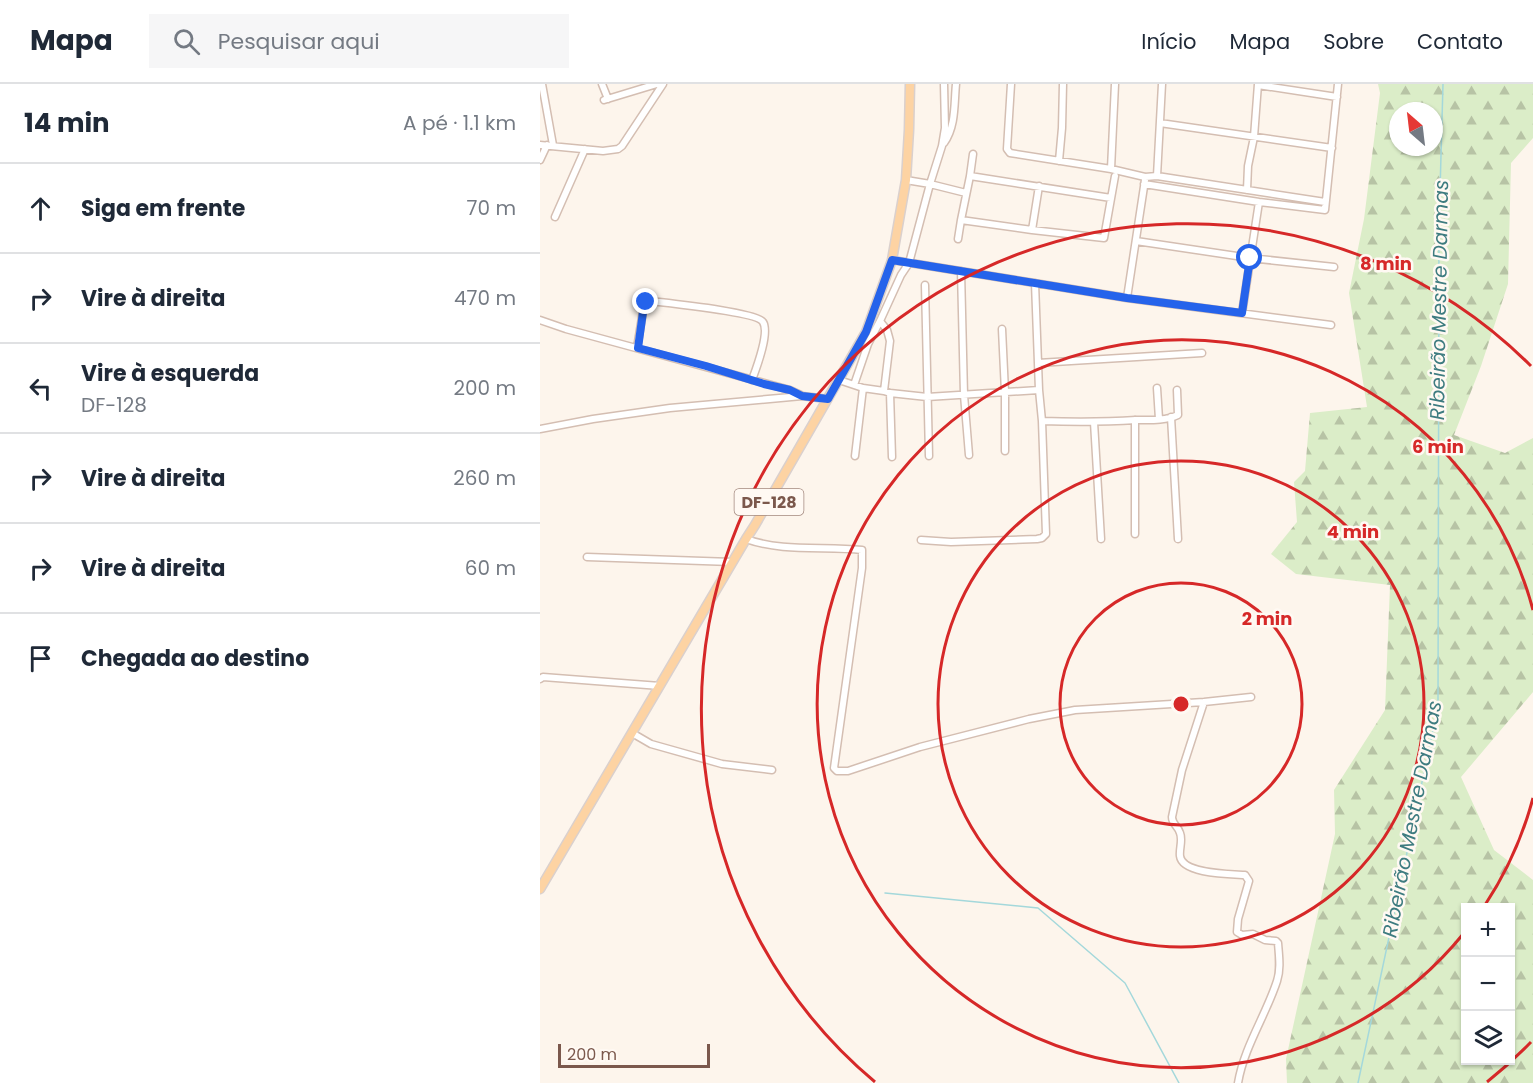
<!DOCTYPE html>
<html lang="pt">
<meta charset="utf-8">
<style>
body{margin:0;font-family:Poppins,sans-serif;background:#f6f6f7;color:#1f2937}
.controls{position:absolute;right:18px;bottom:18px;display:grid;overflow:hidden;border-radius:0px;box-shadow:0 2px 4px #0004}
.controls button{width:54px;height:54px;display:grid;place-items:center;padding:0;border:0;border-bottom:2px solid #e0e1e3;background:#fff;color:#1f2937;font:30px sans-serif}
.compass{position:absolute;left:849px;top:18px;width:54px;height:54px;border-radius:50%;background:#fff;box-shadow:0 2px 4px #0004;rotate:332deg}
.scale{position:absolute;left:18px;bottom:15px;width:152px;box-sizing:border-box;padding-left:6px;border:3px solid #7b584c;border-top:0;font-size:16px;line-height:21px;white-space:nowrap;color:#7b584c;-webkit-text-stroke:4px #fff9f3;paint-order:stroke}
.stop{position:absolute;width:18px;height:18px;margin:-14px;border:4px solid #2563eb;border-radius:50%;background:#fff}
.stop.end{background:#2563eb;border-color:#fff;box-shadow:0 2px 6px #0008}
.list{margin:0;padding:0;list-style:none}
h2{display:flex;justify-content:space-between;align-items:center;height:78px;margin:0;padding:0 24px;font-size:26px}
h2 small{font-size:20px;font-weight:400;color:#747a83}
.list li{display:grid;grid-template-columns:39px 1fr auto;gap:18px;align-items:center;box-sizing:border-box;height:90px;padding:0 24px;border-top:2px solid #e0e1e3}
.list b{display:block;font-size:22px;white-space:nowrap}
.list p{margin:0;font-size:20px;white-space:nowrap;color:#747a83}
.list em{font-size:20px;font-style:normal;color:#747a83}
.icon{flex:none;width:33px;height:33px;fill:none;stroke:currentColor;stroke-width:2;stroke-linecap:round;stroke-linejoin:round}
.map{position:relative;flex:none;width:993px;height:999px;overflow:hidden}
header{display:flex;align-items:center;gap:36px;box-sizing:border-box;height:84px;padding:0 30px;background:#fff;border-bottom:2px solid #e0e1e3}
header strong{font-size:28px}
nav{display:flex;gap:33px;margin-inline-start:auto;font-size:21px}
.search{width:420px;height:54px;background:#f6f6f7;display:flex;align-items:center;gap:15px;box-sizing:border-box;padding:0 21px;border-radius:0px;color:#747a83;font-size:22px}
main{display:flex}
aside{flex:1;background:#fff}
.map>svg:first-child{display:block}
.forest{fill:url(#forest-firs);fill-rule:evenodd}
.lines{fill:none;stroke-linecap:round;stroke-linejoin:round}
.stream{stroke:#a4d8db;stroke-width:1.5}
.minor-casing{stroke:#d4beb2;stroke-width:9}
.major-casing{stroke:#dad0cd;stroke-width:11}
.minor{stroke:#fff;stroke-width:6}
.major{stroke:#fdd3a3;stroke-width:8}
.route{stroke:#2563eb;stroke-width:8}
.ring{fill:none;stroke:#d62828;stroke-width:3}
.labels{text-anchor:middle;stroke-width:5;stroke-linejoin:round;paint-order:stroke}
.shield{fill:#fff9f3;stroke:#a3887e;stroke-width:1.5}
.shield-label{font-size:16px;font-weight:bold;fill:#7b584c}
.water-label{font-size:20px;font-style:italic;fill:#3e7c80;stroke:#fff9f3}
.centre{fill:#d62828;stroke:#fff9f3;stroke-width:3}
.ring-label{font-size:18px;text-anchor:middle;font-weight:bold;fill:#d62828;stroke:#fff9f3;stroke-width:5;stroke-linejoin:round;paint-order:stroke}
</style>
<header>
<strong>Mapa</strong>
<div class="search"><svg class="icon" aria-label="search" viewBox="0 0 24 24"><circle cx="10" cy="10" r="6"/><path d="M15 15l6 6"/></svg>Pesquisar aqui</div>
<nav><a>Início</a><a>Mapa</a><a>Sobre</a><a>Contato</a></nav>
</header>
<main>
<aside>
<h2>14 min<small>A pé · 1.1 km</small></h2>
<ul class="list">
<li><svg class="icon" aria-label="ahead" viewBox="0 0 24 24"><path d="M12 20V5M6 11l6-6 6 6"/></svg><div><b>Siga em frente</b></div><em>70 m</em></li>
<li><svg class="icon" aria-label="right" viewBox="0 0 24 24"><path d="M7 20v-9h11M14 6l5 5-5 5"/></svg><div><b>Vire à direita</b></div><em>470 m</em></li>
<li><svg class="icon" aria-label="left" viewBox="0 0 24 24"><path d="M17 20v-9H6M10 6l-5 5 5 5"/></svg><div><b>Vire à esquerda</b><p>DF-128</p></div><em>200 m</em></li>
<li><svg class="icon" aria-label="right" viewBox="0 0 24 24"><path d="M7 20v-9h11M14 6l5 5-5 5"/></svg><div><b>Vire à direita</b></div><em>260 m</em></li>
<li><svg class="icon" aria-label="right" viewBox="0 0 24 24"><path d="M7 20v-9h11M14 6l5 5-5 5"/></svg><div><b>Vire à direita</b></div><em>60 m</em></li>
<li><svg class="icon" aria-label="arrive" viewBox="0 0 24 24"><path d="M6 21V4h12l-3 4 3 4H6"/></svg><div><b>Chegada ao destino</b></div></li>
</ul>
</aside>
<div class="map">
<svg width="993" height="999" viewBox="0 0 993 999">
<defs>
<pattern id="forest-firs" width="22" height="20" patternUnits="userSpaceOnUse" patternTransform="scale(1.5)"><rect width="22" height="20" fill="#dbedc8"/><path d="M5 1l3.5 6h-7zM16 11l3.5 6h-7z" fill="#b7c3a5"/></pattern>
</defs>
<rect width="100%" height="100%" fill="#fdf5ec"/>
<path class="forest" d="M838 0H993V54L971 79 968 200 941 282 914 351 965 369 993 354V608L921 693 954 766 993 796V999H747L746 975 795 750 794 706 845 626 850 501 756 490 731 470 757 438 754 398 765 387 770 329 827 323 809 209 824 135 840 9ZM858 27H894V63H858ZM926 824H970V976H926Z"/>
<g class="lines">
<path class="stream" d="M345 809 498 824 585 899 639 999
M818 999 898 623 899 143 903 0"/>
<defs>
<path id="minor" d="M2 0 13 61
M62 0 68 15
M471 0 467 65 470 69 571 85 605 93 617 92 785 118
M718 1 797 13
M64 16 117 0
M620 39 792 64
M404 59C416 42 414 20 416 0
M0 61 63 67 78 65 82 62 123 0
M0 76 7 61
M519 77 522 44 523 0
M571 85 575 0
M430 92 433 70
M617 92 622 0
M366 96 390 100 426 109
M604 100 719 118 785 126 798 0
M707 106 708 82 714 53 718 0
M571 114 430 92 421 136 492 146 564 154 575 92
M15 133 45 65
M492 146 499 102
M418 155 421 136
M596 157 710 174 794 183
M352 176 587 214 791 241
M421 187 424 311 429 371
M385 201 389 372
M587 214 605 96
M702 229 719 118
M0 236 26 245 250 306 261 311
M340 237 347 246 350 257 344 307
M462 245 465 308V367
M97 264 104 221 106 218 110 217C126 219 217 228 223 238 230 249 216 285 212 296
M498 279 662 269
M299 296 323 304 344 307 350 309 387 313 499 306
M314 301 328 260 340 237 361 191 369 179 390 100 402 62 405 44 404 0
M617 304 619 335
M350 309 352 373
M631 333 638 455
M595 336V450
M502 337C534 338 565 338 596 336 610 336 625 337 638 331L637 306
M554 338 561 455
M0 345 53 335 130 324 262 312 288 315
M315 372 323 304
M206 455C242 468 284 462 322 466V484L294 684 297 687H308L380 663 489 635 535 626 664 618 711 613
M381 456 411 458 497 455 502 454 506 450 502 337 499 306 495 199
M47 473 192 478
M0 595 3 593 120 602
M664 618 642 686 632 733C632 740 638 742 640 749 643 756 639 765 640 772 642 790 690 790 705 791L709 797 698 835 697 848 702 851 713 850 725 856 736 857 738 859C739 872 741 885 737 897 726 931 704 963 698 999
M92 649 111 660 182 680 232 686"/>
<path id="major" d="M0 805 206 455 215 441 326 248 352 176 366 96 369 46 370 0"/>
</defs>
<use href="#minor" class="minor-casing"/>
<use href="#major" class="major-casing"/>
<use href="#minor" class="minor"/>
<use href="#major" class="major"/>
</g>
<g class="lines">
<path class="route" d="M106 218 104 221 98 264 166 282 224 300 250 306 262 312 288 315 326 248 352 176 587 214 702 229 710 174"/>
</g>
<g class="ring">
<circle cx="641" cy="620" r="121"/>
<circle cx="641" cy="620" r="243"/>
<path d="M993 714A364 364 0 0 1 945 821M924 849A364 364 0 1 1 993 526"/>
<path d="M991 958A486 486 0 0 1 947 998M335 998A486 486 0 1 1 991 282"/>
</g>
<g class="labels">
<rect class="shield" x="194.5" y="405" width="69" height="26" rx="4.5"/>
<g class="shield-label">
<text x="229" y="424">DF-128</text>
</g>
<g class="water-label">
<text transform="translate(899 216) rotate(-89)" y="7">Ribeirão Mestre Darmas</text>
<text transform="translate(872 735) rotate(-79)" y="7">Ribeirão Mestre Darmas</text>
</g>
</g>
<circle cx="641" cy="620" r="9" class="centre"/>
<g class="ring-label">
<text x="846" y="186">8 min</text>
<text x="898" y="369">6 min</text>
<text x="813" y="454">4 min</text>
<text x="727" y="541">2 min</text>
</g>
</svg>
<div class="controls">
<button>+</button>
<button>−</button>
<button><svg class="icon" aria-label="layers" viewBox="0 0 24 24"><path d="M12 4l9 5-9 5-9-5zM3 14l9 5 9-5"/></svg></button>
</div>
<svg class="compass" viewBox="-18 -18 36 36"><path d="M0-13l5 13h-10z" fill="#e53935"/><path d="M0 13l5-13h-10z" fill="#747a83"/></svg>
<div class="scale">200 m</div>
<div class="stop" style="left:710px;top:174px"></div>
<div class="stop end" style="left:106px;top:218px"></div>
</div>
</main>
